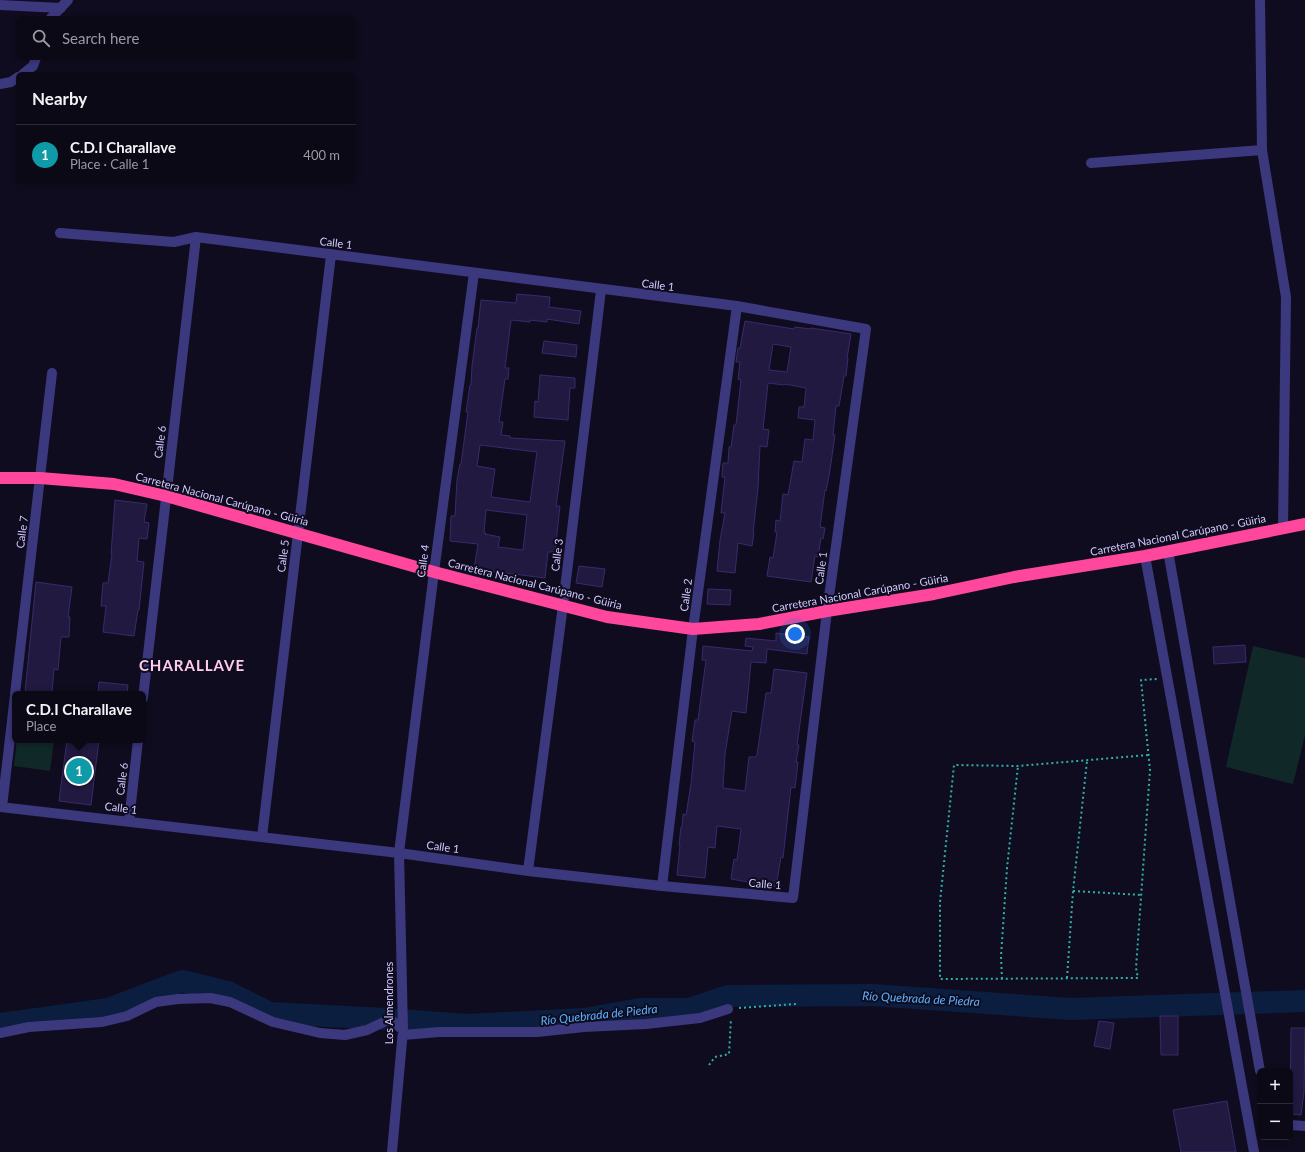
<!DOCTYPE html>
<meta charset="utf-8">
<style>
body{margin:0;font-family:Lato,sans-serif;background:#151220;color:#f1f3f6}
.controls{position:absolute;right:12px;bottom:12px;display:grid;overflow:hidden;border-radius:6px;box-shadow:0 2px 6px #0003}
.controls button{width:36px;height:36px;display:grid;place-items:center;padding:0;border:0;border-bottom:1px solid #2c2a36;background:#0c0917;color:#f1f3f6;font:20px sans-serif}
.you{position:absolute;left:795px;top:634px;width:14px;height:14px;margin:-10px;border:3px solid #fff;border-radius:50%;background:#1a73e8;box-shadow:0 0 0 6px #1a73e833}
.badge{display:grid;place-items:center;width:26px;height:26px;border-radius:50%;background:#b45309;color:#fff;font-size:13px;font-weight:700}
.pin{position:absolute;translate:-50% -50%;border:2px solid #fff;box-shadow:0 1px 4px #0006}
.popup{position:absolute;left:12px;top:691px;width:134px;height:52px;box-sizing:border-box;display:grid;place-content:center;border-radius:6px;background:#0c0917;filter:drop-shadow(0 1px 3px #0005);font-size:13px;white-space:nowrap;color:#9a9aa1}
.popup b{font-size:15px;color:#f1f3f6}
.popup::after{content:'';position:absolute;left:50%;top:100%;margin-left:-8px;border:8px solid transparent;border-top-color:#0c0917}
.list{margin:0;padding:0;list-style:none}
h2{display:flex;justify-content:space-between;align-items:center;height:52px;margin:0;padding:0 16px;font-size:17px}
h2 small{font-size:13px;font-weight:400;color:#9a9aa1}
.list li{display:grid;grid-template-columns:26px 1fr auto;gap:12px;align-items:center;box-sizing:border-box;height:60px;padding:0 16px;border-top:1px solid #2c2a36}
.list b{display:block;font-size:15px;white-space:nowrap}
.list p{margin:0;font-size:13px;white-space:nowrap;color:#9a9aa1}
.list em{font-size:13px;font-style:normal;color:#9a9aa1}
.icon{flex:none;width:22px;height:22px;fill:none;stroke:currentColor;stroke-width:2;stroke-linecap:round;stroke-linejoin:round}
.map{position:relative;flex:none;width:1305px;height:1152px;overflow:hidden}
.search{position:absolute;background:#0c0917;box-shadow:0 2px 6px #0003;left:16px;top:16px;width:340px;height:44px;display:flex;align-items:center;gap:10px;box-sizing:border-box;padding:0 14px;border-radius:6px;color:#9a9aa1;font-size:15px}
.panel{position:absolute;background:#0c0917;box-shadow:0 2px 6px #0003;left:16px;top:72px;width:340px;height:112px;border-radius:6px}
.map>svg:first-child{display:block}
.pitch{fill:#102928}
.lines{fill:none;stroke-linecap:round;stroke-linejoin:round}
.river{stroke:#0b1e3f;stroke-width:22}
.building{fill:#211940;stroke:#382b6c;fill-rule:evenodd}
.path{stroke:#2eb0a9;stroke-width:2;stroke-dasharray:2 3;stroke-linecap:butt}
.minor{stroke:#3b387e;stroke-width:10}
.highway{stroke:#fe479d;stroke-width:12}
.labels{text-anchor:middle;stroke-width:4;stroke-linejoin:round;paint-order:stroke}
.street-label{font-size:11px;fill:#d1cbff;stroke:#100c1f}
.water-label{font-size:12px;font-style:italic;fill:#5ab1fe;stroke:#100c1f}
.district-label{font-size:15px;font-weight:bold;letter-spacing:1px;fill:#ffcdec;stroke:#100c1f}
</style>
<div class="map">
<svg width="1305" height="1152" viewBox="0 0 1305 1152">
<rect width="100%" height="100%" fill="#100c1f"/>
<path class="pitch" d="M1253 646 1305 658V735L1293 784 1226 767Z
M17 740H54L50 771 14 766Z"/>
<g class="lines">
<path class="river" d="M0 1024 108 1009 182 981 228 992 270 1013 386 1019 467 1025 584 1019 640 1009H689L728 996 873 995 1071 1009 1305 1001"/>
</g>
<path class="building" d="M517 294 550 297 549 307 581 311 579 324 547 319V322L530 320V322L511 320 505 368H509L508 379H505L499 422H503L501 435 510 436V438L565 441 556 506H560L555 552H548L545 578 474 569 478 544 450 541 451 516H455L457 480 460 464H461L468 412H466L470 385H471L472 366 477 328H478L481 300 516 303ZM480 445 537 452 530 502 491 497 495 469 477 466ZM486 510 527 515 523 550 498 547 500 537 485 534 486 533H484Z
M745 321 794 329 795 327 811 329V328L851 334 847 358H848L846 376H844L839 406H836L833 435H835L830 470 826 491 825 490 820 527 825 528 823 539 821 538 818 557 815 556 811 582 767 576 770 557 773 558 777 532H775L776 520 780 521 783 494 788 495 794 461 802 462 805 439 813 440 815 420 798 418 799 407H804L806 388 785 384 784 385 768 383 763 429 769 430 767 447 760 446 758 488 753 533H754L752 546 738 543 735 573 717 571 720 540 725 513H721L725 477H722L723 463H728L729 447H731L734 425H736L741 380 738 379 740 362H736L738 348H740ZM773 344 791 347 787 372 769 370Z
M544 341 577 345 576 357 542 353Z
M540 375 575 378V388H570L568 420 534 417 535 401 538 402Z
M115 500 147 504 144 522 149 523 147 539 139 538 137 561 144 562 139 610H138L134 636 103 632 106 606H101L103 583H108L112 554H111Z
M579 566 605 569 602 587 576 583Z
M36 582 72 587 68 617H70L69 637H61L58 670 54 669 52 694 25 692Z
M708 589 731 590 730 605 707 604Z
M776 633 809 637 807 654 767 649 766 663 751 662 746 713 732 711 725 754 723 788 745 791 749 757H756L757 755 766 693H771L774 669 807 673 797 745H799L796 762H798L795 788 791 787 783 858 781 857 776 887 731 879 734 859 737 860 741 829 717 826 715 848 708 847 705 878 677 875 680 845H679L681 827H682L683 814 686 815 691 784 695 742 692 741 695 720H698L706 660H702L703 646 752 651 753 647 745 646 746 638 776 641Z
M1245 645 1246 662 1214 664 1213 647Z
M99 682 128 685 127 694H98Z
M67 740H99L91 805 59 801Z
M1160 1016H1178V1055H1161Z
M1099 1021 1114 1023 1110 1049 1094 1046Z
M1291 1028H1305L1304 1092 1301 1115 1290 1114Z
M1227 1101 1236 1152H1181L1173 1110Z"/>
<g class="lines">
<path class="path" d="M1148 755 1018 766 954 765 940 902V979L1138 978 1136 968 1150 770 1141 680 1157 679
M1073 891 1142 895
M1067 978 1073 891 1087 761
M1002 979 1001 956 1007 868 1018 766
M739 1008 796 1004
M709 1065 715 1057 729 1054 731 1019"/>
<path class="minor" d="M1260 0 1262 150 1286 297 1283 528
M0 5 61 8
M51 18 68 0
M23 74 33 66 36 58
M0 84 11 82 18 77
M1091 163 1262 150
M1168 551 1260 1071
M1145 556 1254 1152
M15 694 52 373
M143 698 196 237
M0 807 399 853 528 871 662 886 793 898 827 611 866 329 737 306 196 237 174 242 60 233
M2 807 15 695
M129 821 138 740
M262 837 331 255
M528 871 563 605 601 290
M662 886 693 629 737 306
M0 1033 29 1027 102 1022 127 1016 156 1002 178 999 210 998 230 1002 273 1022 320 1033 345 1035 367 1030 390 1019 403 1030
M403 1035 439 1032H537L584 1027 646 1024 700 1018 728 1009
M1290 1125 1305 1126
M392 1152 403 1030 399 853 434 572 474 273"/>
<path class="highway" d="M0 478H40L114 484 166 496 434 572 607 617 693 629 759 624 827 611 934 594 1014 577 1145 556 1305 524"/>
</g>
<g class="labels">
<g class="street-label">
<text transform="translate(336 243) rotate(7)" y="4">Calle 1</text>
<text transform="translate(658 285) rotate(7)" y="4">Calle 1</text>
<text transform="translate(160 442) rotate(-83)" y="4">Calle 6</text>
<text transform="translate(222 499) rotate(15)" y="4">Carretera Nacional Carúpano - Güiria</text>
<text transform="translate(22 532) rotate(-83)" y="4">Calle 7</text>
<text transform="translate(1178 535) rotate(-11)" y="4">Carretera Nacional Carúpano - Güiria</text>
<text transform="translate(557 555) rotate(-83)" y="4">Calle 3</text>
<text transform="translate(283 556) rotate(-83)" y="4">Calle 5</text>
<text transform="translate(423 561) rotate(-82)" y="4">Calle 4</text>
<text transform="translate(821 568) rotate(-82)" y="4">Calle 1</text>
<text transform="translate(535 584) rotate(14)" y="4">Carretera Nacional Carúpano - Güiria</text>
<text transform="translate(860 593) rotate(-10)" y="4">Carretera Nacional Carúpano - Güiria</text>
<text transform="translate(686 595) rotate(-82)" y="4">Calle 2</text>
<text transform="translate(122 779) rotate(-83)" y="4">Calle 6</text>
<text transform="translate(121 808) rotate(7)" y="4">Calle 1</text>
<text transform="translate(443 847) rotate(8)" y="4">Calle 1</text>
<text transform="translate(765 884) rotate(5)" y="4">Calle 1</text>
<text transform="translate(389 1003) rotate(-90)" y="4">Los Almendrones</text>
</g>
<g class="water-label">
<text transform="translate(921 999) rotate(3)" y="4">Río Quebrada de Piedra</text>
<text transform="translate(599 1015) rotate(-6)" y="4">Río Quebrada de Piedra</text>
</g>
<g class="district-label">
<text x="192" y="671">CHARALLAVE</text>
</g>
</g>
</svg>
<div class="controls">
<button>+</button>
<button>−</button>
</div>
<div class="you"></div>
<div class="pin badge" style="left:79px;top:771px;background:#0f9aa8">1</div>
<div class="popup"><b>C.D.I Charallave</b>Place</div>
<div class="search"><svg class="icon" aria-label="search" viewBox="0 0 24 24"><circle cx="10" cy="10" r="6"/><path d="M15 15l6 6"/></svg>Search here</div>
<section class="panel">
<h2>Nearby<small></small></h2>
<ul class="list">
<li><span class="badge" style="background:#0f9aa8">1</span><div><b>C.D.I Charallave</b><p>Place · Calle 1</p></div><em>400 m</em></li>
</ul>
</section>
</div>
